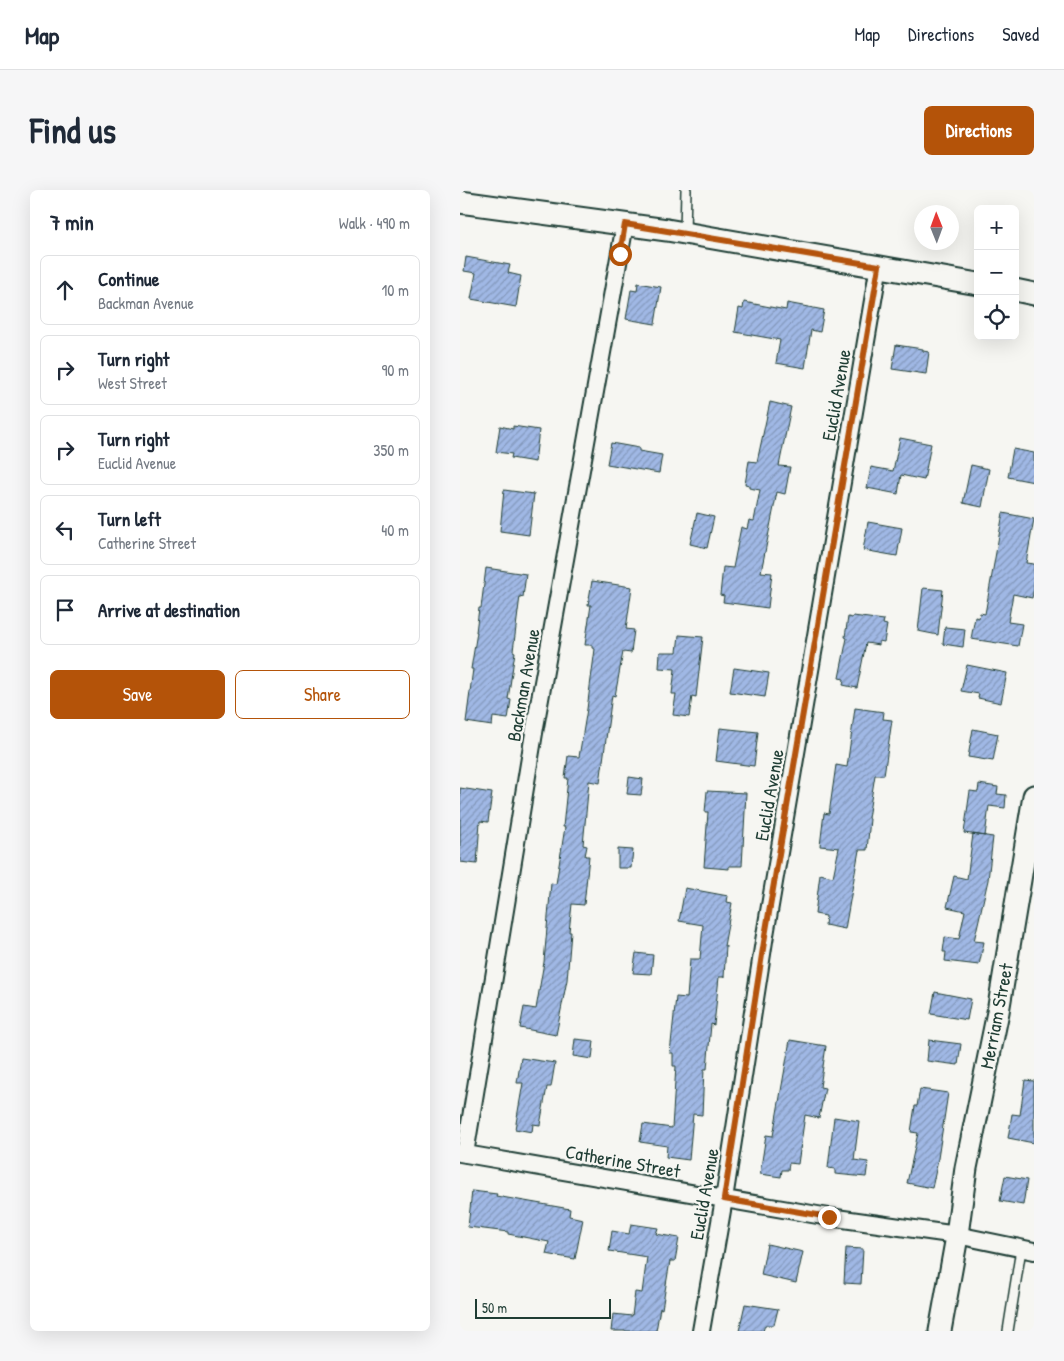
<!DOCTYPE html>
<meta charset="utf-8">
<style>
body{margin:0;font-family:"Patrick Hand",sans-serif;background:#f6f6f7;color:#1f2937}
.controls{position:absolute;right:15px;top:15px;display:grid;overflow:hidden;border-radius:8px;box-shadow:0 5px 20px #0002}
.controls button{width:45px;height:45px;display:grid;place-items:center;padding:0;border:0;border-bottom:1px solid #e0e1e3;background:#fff;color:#1f2937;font:25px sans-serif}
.compass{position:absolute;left:454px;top:15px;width:45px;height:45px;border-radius:50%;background:#fff;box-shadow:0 5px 20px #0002;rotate:359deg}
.scale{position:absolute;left:15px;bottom:12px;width:136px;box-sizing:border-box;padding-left:5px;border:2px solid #1f3d34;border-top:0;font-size:14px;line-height:18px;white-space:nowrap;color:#1f3d34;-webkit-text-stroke:4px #f6f6f2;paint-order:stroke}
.stop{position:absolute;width:15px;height:15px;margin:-11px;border:4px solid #b45309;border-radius:50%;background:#fff}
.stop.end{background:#b45309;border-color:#fff;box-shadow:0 1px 5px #0008}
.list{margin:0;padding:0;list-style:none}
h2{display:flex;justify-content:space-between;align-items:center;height:65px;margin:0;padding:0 20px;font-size:21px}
h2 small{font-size:16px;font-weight:400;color:#747a83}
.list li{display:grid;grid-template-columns:32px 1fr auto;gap:15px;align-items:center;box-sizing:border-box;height:70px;margin:0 10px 10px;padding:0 10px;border:1px solid #e0e1e3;border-radius:8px}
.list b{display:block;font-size:19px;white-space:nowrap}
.list p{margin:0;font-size:16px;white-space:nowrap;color:#747a83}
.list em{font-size:16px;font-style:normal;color:#747a83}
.actions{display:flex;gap:10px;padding:15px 20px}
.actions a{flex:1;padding:11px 0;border:1px solid #b45309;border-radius:8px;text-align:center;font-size:18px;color:#b45309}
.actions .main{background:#b45309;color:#fff}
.icon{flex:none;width:28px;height:28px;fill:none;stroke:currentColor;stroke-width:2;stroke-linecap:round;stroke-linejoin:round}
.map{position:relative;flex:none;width:574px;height:1141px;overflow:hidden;border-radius:8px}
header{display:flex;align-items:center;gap:30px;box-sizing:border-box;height:70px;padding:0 25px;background:#fff;border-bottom:1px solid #e0e1e3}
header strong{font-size:24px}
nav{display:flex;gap:28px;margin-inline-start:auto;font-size:18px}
.intro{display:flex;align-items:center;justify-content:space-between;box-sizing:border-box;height:120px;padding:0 30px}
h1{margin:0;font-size:35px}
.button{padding:12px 22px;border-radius:8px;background:#b45309;color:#fff;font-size:18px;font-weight:700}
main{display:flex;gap:30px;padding:0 30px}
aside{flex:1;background:#fff;border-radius:8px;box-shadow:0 5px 20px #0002}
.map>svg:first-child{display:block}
.building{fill:url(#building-hatch);stroke:#1f3d34}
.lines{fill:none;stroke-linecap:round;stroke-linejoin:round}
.service-casing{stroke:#1f3d34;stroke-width:12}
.minor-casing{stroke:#1f3d34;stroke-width:20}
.tertiary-casing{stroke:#1f3d34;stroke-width:25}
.service{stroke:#f6f6f2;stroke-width:9}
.minor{stroke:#f6f6f2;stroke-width:16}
.tertiary{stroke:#f6f6f2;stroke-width:21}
.route{stroke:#b45309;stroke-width:6}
.labels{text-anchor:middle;stroke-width:4.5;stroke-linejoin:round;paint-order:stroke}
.street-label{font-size:19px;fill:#1f3d34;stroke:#f6f6f2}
</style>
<header>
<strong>Map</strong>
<nav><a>Map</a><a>Directions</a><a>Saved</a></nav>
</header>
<div class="intro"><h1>Find us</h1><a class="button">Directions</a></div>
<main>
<aside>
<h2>7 min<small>Walk · 490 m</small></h2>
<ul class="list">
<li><svg class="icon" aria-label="ahead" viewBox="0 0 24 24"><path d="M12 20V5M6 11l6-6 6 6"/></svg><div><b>Continue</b><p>Backman Avenue</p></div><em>10 m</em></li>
<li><svg class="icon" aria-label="right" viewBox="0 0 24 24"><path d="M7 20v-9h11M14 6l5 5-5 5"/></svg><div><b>Turn right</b><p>West Street</p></div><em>90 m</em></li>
<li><svg class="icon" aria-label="right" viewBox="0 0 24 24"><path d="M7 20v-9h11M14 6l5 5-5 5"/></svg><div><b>Turn right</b><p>Euclid Avenue</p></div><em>350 m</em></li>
<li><svg class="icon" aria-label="left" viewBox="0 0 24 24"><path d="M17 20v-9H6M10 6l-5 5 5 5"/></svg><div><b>Turn left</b><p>Catherine Street</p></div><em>40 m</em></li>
<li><svg class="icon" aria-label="arrive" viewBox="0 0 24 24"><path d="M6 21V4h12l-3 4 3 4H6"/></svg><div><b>Arrive at destination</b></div></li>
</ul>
<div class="actions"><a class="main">Save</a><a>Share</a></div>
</aside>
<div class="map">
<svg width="574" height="1141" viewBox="0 0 574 1141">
<defs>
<pattern id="building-hatch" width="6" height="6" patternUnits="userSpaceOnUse" patternTransform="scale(1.25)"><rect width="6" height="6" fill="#a0b8e5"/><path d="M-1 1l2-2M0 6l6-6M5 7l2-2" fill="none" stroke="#8297ba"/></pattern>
</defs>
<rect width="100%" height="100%" fill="#f6f6f2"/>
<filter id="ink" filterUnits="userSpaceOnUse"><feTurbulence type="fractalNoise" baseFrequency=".02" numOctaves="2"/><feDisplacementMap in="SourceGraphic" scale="10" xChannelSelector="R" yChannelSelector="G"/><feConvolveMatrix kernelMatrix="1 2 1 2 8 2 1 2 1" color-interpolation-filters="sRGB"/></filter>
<g filter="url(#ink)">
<path class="building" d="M6 67 50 75 48 83 61 86 56 117 11 109 16 83 4 81Z
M178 93 201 97 195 134 166 129 171 100 177 101Z
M284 112 326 120 327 113 364 120 360 142 351 140 345 178 316 173 320 150 275 142 279 118 283 119Z
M436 155 463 159V161L469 162 466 184 432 179Z
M310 212 331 217 319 276 330 277 325 304 317 302 301 382 312 383 308 418 263 412 264 406 260 405 263 377 273 378 281 337 287 339 289 330 294 331 300 300 289 298V295L285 294 289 271 297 272Z
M40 236 53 239V236L79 240 75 272 51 268 52 264 36 262Z
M440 248 471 254 464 290 441 285 438 304 407 298 411 277 433 281Z
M151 253 179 258V261L202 265 199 283 147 274Z
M553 259 574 263V292L548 287Z
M511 275 529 279 522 317 503 313Z
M44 300 74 304 69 345 40 341Z
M237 323 254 327 247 358 230 354Z
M543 323 574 329 566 373 574 374V398L572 408 553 404 548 432 562 434 558 456 511 449 515 427 519 428 520 423 525 424Z
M408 332 442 338 437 366 403 360Z
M26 378 66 384 63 407 60 406 53 461 55 462 48 509 51 510 48 529 33 527 32 536 6 532 13 479H11L17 442H16L19 418H21Z
M132 391 172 397 166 439 174 440 171 463 163 462 155 506 152 505 140 593 129 591 123 655 127 656 125 666H129L124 715 112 714 109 742H111L107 790 96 845 60 838 64 817 76 819 84 772 91 693 96 694 105 637H103L108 588H105L108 566 119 567 127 519 135 459 132 458V455H125L131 415H128Z
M463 398 483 400 478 445 458 441Z
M393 426 424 430 423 434 427 435 424 452 419 451V455L406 453 397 498 383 495 384 489 379 488 387 448 385 447 388 427 392 428Z
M485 437 505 439 503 457 483 454Z
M219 445 243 447 236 507 232 506 229 527 213 525 216 504H212L215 479 199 478 200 462H217Z
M507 475 547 483 541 513 518 508 519 504 501 501Z
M274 478 309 483 305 507 270 502Z
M395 518 424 522 423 529 432 530 424 585H415L408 628 410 629 407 660H399L385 739 365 735 366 726 355 724 360 684 373 687 379 658 360 656 364 623 369 624 376 575 387 577Z
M260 538 298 542 294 576 256 571Z
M513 539 538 544 533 571 508 567Z
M169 587 183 589 181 605 167 604Z
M519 594 538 597 537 604 546 605 545 618 529 616 525 646 504 643 510 601 518 602Z
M0 598 32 603 28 632 20 631 17 674 0 672Z
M247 601 286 603 282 676H269V679L244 677 248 622H245Z
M513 644 533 647 528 690 514 751 524 752 519 775 485 771 486 762H483L485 747 499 749 505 721 487 717 494 686 507 689Z
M158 659 173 660 171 678H158Z
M225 698 268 706 267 712 272 713 264 756H266L264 787H259L254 835 251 834 247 879H244L242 925 233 924 229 970 206 967 207 956 180 952 183 934 212 938 216 876H213V863H210L216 807 227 808 230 769H240L243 735 219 731Z
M176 763 193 765 191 784 173 783Z
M475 802 511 809 507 830 471 824Z
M115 849 134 851 132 869 113 866Z
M330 850 366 856 360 897 365 898 359 928 345 925 338 974 329 973 328 980H322L321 987 300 984 306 945 313 946Z
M469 850 501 854 498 875 467 871Z
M61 868 95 873 91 897H87L80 935 73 934 72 942 55 939 63 893H57Z
M565 890 574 891V953L548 948 552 924 560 925Z
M460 899 488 903 477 975 472 998 447 993 458 943 451 942 455 916H457Z
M374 927 399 931 394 970 408 972 406 987 375 984V979L368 978Z
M545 986 567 990 563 1015 540 1011Z
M12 1001 37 1004 36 1006 110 1019 109 1026 123 1029 115 1069 86 1064 89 1052 48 1044V1042L8 1037Z
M171 1034 198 1038 196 1044 219 1048 215 1071H210L202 1119 200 1118 196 1141H151L153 1124 172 1126 175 1102 182 1103 187 1067 149 1061 152 1041 169 1044Z
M307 1054 343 1062 336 1093 301 1085Z
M386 1058 403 1059 401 1094 384 1093Z
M285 1114 318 1119 314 1135H305L303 1141H279Z"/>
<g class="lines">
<defs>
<path id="service" d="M225 43 226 0
M548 1141 561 1059"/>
<path id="minor" d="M0 963 369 1027 497 1045 574 1061
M5 964 75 537 165 34
M241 1141 264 1009 304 751 419 75"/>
<path id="tertiary" d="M0 12 207 40 518 94
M555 100 574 104
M480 1141 496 1052 506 978 538 822 574 606"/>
</defs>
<use href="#service" class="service-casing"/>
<use href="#minor" class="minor-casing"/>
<use href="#tertiary" class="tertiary-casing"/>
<use href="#service" class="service"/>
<use href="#minor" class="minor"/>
<use href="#tertiary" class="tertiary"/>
</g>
</g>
<g class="lines" filter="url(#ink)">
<path class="route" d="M160 64 165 34 419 76 304 752 264 1009 369 1027"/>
</g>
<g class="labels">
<g class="street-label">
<text transform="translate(376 205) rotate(-80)" y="7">Euclid Avenue</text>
<text transform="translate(63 495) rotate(-80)" y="7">Backman Avenue</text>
<text transform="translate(309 605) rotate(-80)" y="7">Euclid Avenue</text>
<text transform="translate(536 826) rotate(-79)" y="7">Merriam Street</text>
<text transform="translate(163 971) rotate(10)" y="7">Catherine Street</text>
<text transform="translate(244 1004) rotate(-80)" y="7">Euclid Avenue</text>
</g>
</g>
</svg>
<div class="controls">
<button>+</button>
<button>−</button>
<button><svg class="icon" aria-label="locate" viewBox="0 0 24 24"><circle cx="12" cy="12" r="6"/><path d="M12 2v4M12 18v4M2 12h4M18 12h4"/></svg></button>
</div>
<svg class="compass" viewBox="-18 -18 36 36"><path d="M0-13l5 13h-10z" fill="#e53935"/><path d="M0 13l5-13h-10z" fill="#747a83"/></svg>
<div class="scale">50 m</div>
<div class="stop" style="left:160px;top:64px"></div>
<div class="stop end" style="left:369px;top:1027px"></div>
</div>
</main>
